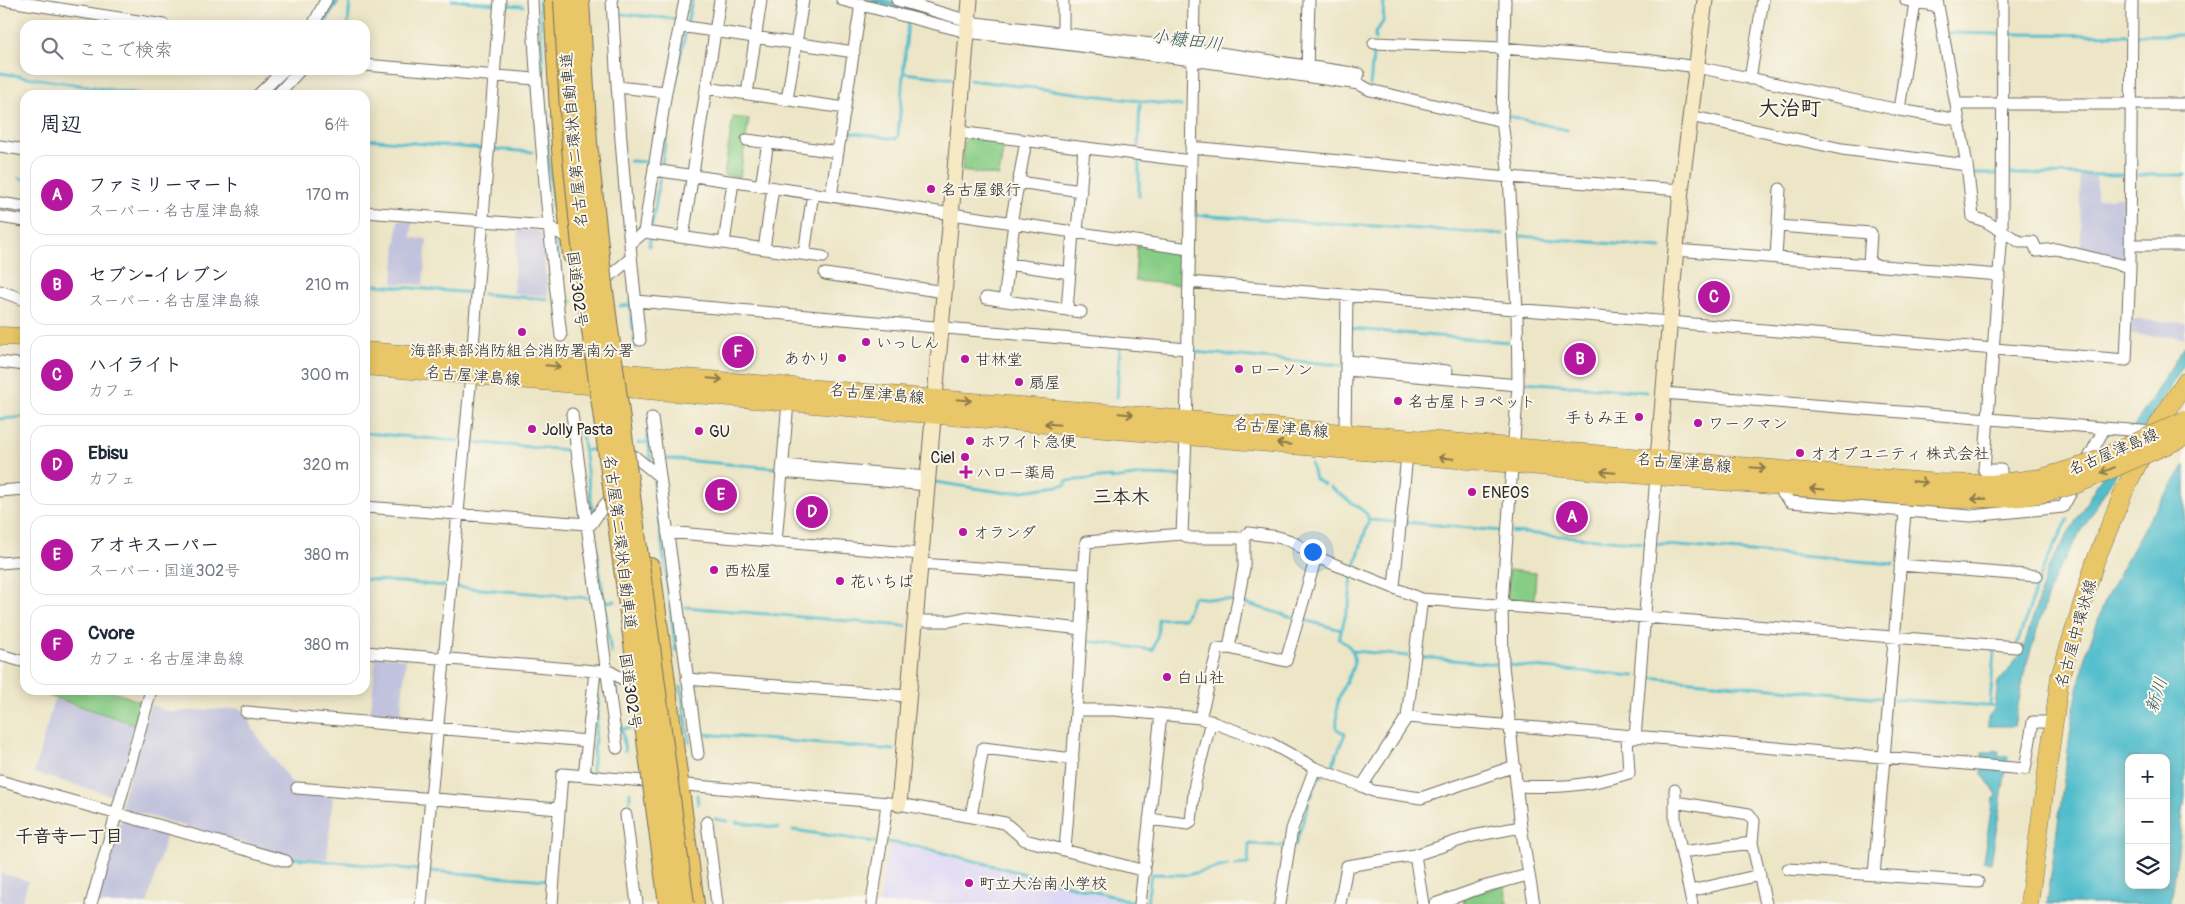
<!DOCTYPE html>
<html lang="ja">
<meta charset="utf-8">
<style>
body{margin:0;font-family:Pangolin,"Klee One",sans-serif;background:#f2f2f3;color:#1f2937}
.controls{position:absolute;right:15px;bottom:15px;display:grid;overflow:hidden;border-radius:10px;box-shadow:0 2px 12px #0003}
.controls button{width:45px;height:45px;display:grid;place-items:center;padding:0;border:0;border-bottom:1px solid #e0e1e3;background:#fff;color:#1f2937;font:25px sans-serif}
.you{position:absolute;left:1312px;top:551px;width:18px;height:18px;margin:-12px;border:4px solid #fff;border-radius:50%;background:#1a73e8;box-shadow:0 0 0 8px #1a73e833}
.badge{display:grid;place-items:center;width:32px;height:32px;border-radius:50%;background:#b5179e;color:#fff;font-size:16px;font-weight:700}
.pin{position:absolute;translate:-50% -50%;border:2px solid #fff;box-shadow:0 1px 5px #0006}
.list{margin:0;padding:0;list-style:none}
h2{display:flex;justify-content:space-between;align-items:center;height:65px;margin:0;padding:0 20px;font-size:21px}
h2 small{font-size:16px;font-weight:400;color:#747a83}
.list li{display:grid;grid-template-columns:32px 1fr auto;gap:15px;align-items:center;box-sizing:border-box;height:80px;margin:0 10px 10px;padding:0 10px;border:1px solid #e0e1e3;border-radius:15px}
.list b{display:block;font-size:19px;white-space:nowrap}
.list p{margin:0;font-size:16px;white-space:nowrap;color:#747a83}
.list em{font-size:16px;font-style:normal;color:#747a83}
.icon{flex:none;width:28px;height:28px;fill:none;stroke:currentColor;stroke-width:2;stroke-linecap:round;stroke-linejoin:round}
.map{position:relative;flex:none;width:2185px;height:904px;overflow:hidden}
.search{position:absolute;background:#fff;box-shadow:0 2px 12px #0003;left:20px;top:20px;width:350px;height:55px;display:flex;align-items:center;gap:12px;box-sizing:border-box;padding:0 18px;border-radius:15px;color:#747a83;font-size:19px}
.panel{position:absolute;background:#fff;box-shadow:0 2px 12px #0003;left:20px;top:90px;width:350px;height:605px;border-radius:15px}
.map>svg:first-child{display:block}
.built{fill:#dbd6f7}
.industrial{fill:#c1c2dd}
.green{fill:#88cd86;stroke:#5a7c58}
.water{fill:#51bdcc;stroke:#3e747c;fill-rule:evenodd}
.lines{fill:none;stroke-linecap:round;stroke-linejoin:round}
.stream{stroke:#51bdcc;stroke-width:3}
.street-casing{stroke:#6f6c61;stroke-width:13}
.secondary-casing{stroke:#6f6c61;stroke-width:17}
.primary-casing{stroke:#6f6c61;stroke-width:19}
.highway-casing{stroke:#6f6c61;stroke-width:22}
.street{stroke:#fff;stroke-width:11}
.secondary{stroke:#f6e9c3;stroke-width:15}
.primary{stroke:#e9c769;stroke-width:18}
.highway{stroke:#e9c769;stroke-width:20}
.primary-bridge-casing{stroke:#6f6c61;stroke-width:19;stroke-linecap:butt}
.highway-bridge-casing{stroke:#6f6c61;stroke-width:22;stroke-linecap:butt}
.primary-bridge{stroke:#e9c769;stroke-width:18}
.highway-bridge{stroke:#e9c769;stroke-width:20}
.oneway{stroke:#8a794a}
.poi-dot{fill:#b5179e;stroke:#fbf7ec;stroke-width:2}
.labels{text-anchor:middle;stroke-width:4;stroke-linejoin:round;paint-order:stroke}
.street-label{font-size:16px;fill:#2b2b2b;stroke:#fbf7ec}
.poi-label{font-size:16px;fill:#2b2b2b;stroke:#fbf7ec;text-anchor:start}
.water-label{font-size:18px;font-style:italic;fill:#385e63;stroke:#fbf7ec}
.neighbourhood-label{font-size:18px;font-weight:bold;fill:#2b2b2b;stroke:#fbf7ec}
.quarter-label{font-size:19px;font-weight:bold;fill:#2b2b2b;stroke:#fbf7ec}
.district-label{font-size:21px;font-weight:bold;fill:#2b2b2b;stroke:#fbf7ec}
</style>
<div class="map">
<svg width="2185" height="904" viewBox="0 0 2185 904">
<rect width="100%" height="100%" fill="#fbf7ec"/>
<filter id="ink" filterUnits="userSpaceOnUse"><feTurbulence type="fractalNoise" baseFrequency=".02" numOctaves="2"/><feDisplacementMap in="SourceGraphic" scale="10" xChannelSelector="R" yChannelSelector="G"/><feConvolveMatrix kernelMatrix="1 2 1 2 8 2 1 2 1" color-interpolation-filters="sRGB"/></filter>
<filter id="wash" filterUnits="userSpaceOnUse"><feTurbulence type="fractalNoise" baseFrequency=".0096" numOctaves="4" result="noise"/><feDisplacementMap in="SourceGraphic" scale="20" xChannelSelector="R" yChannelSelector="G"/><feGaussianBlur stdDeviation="1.12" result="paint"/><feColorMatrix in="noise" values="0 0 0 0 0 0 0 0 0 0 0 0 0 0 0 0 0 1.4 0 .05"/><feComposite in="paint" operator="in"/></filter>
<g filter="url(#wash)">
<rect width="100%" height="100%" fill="#ece5c6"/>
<path class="built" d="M891 844 916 848 1135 904H880L885 863Z"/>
<path class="industrial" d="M2080 176H2096V199L2128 196 2127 259 2124 261 2081 251Z
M398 220 412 221 411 238 427 239 423 285 393 283Z
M518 230 537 231 541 234 548 296 513 293Z
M2132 319 2185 323V336L2184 338 2131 334Z
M376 656 406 659 400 722 370 719Z
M54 699 134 725 136 729 117 797 34 773Z
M150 705 172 712 241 708 254 731 299 793 333 797 327 860 291 856 124 809 121 804Z
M123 821 167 833 147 904H96L118 824Z
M0 873 28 881 22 904H0Z"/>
<path class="green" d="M733 117 749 119 740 177 724 175Z
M967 138 1004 143 999 176 962 171 964 141Z
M1137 245 1182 251 1184 255 1183 285 1135 281Z
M1509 570 1536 573 1534 602 1510 600 1507 597Z
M51 690H109L144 703 137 725 49 696Z
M1504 885 1508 904H1464L1463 897Z"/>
<path class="water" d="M332 0H340L325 25H317Z
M865 0H887L966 23 965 28Z
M2185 345V363L2115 475 2061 565 2051 585 2025 669 2014 726H1988V717L1995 708 1998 682 2022 653 2048 568 2125 437 2135 425Z
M2185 465V796L2171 904H2047L2073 714 2085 656 2106 598 2144 527ZM2129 758H2166V885H2129Z
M1994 750 1999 751 1998 755 2008 757 1991 863 1983 861 1993 798H1996L1997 795 1982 774V753H1993Z"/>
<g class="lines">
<path class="stream" d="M452 0 496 4
M539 0 548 152 554 222
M506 5 523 6
M621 14 676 19
M687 24 692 0
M348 25 350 0
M1947 33 1999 34
M2008 34 2127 35
M2137 35H2185
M1375 39V33L1383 22 1384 0
M0 73 146 95
M904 73 956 79
M970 80 1181 106
M1370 85 1374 46
M1508 116 1567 130
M849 132 896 139 898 136 908 20
M365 139 485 149
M492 149 533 152
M1138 149 1140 101
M629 161 651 162
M1971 174H1997
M2009 174 2126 175
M2139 175H2185
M19 178 25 179
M1139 196V160
M1195 212V215L1503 234
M556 236 566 323
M1521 236 1661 248
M649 246 673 93 686 30
M365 284 472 293
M482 294 548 299
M564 301 572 302
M630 301 633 330
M620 306 630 305
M1352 329 1508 342
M634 338 636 348
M1352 344V357
M1194 352 1342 365
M1525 382 1647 392
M1117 397 1120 347
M0 419 25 417
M581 427 593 514
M647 431 651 465
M365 433 458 441
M468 442 568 450
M638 443 648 442
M584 451 595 449
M668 459 777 468
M1311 464 1315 479 1324 484
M654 482 676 651
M935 482 1007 493 1066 485V481L1111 477V479L1142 475 1180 476
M1330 487 1366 513 1369 519 1354 569
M1369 520 1396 522
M1405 522 1501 531
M594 528 611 653
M1512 532 1645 543
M1656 544 1893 564
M365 579 445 586
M457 587 588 598
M604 602 615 601
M1241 602 1295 618
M686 607 906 626
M1301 619 1341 630
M1086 641 1153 650 1158 633V619L1185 618 1193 597 1235 601
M2017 644 2044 566 2068 520
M1353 651 1408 656
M1420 657 1496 664
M1509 665 1635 676
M1646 677 1883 698
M615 682 625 751
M681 687 689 742
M1894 699 1998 707
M1990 706 1994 650H1991
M622 729 630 728
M703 734 894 750
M592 770 599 696
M1330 771 1345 734 1337 729C1337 720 1336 709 1338 701 1344 677 1371 657 1339 639L1349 603 1352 577
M1315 786 1319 776H1322
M630 792V800
M697 795 698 804
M1311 797 1313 793
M715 819 728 821
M736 822 779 828
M793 830 875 842
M888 842 916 846 1135 902
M1295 846 1309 803
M293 858 419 870
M1234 865 1248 864 1249 844 1285 846
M429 871 547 880
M1147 904 1151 874 1187 875 1228 865"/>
</g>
</g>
<g filter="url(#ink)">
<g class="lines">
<defs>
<path id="street" d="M3 0 164 25
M532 0C537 112 548 224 561 336
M612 0C618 114 627 227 640 340
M842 0 967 32 1193 60 1359 84 1370 90 1502 121
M897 0 976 23 1193 49 1359 74
M1505 0 1502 121 1509 177 1517 309 1518 385 1502 604 1503 665 1521 827 1534 904
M1906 0 1938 6
M1937 0 1967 165 1973 217 1985 221 2020 242H2033L2037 251 2056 249 2130 267
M313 25 326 0
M680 26 854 52
M1063 33V0
M1374 43 1503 48 1645 60 1697 67 1899 110 1959 120
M365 65 535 79
M1307 72 1309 0
M1750 79 1763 0
M617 87 666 92
M706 88 845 108
M747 94 761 0
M258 95 284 70
M277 95 300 70
M787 100 803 0
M1957 104H2185
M1899 110 1915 2
M1690 116 1842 149 1967 165
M958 132 1191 161
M747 140 838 152
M0 146 25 150
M1191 147 1509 177 1681 190
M654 170 1189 249
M1018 182 1081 191
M761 186 768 142
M831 196 861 4
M0 203 25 207
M365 212 548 226 571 240
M0 217 25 221
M1011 223 1026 141
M1778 226 1871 233 1869 265
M644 232 823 257
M1077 232 1084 148
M683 237 720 0
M724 243 733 182
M630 244 644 232 666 92 685 0
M2130 245H2185
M764 249 773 188
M1675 250 2000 275
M804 254 813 193
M1776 258 1780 189
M1009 264 1070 273
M825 274 944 292
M610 276 630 259
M1189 282 2126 360 2130 267 2132 0
M0 291 25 300
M986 298 1081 312
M636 301 1187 349
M1004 301 1014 223
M1067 310 1073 232
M472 359 500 0
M1347 361 1447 371
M0 362 25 365
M1347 370 1518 385
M1663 393 2154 432
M572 414 617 748
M652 418 698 754
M1345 433 1347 295
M634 456 660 477
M783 465 928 477
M2084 467 2104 429
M782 472 928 485
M2001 473V470H1984L2002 232 2003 0
M1776 486 1790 502 1971 516 2063 507 2076 483
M0 491 25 489
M365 507 587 524H591L606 503
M667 532 921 554
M1182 534 1186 436 1194 0
M776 542 788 402
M0 563 25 561
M920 564 1082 575
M1900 565 2037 576
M1394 587 1407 455
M915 621H950L968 617 1082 629
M1229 648 1244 568V538
M365 652 595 671 607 670 630 683
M0 655 25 662
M687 679 908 696
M1077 710H1114L1200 718 1270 743 1315 768 1362 786 1407 717 1422 599
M246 712 588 741
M1407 717 2025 769 2033 722H2054
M1200 718 1218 649 1229 648 1286 661 1316 557
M1635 738 1656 476
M584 776 595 671
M0 781 286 861
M675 784 899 804 1005 823 1025 840 1145 871
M1362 786 1373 791 1421 798 1515 766
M1517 786C1559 788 1588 786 1629 773L1627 737
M297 788 559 809
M1675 790V821L1692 904
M1675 802 1749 814 1754 821 1752 843 1766 904
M626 815 637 904
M971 817 983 748 1073 759
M1149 819 1188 824 1191 822 1195 783 1211 721
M707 822 717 904
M1065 849C1071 778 1077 708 1081 637 1084 605 1082 574 1086 542L1182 534 1190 538H1244L1248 533 1278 537 1291 541 1316 557 1422 599 2016 647
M1682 852 1752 843
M1415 855 1423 904
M1788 869 1978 882
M1874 875 1905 512
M1690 891 1760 875
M91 904 151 690
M421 904 471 375
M552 904 562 774 657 782
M872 904C876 870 883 837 887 803
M1140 904 1161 714
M1280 904 1292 829 1315 768
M1340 904 1347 866 1415 855 1473 836 1521 827
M1435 904 1483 887 1528 875"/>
<path id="secondary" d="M1657 470 1681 190 1705 0
M899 804 970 0"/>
<path id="primary" d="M0 336 25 337
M365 351 1940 483 1992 484 2041 478
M365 366 1656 476 1951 499 2013 498 2045 493
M2029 904 2060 677 2095 562 2125 489 2154 432 2185 382"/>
<path id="highway" d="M554 0 562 149 573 255
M650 568 694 904"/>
</defs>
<use href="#street" class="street-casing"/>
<use href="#secondary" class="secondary-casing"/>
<use href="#primary" class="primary-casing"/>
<use href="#highway" class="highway-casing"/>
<use href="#street" class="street"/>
<use href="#secondary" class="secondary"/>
<use href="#primary" class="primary"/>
<use href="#highway" class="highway"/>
<defs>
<path id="primary-bridge" d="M2041 478 2091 463 2185 420
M2045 493 2077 484 2185 437"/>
<path id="highway-bridge" d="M564 0 572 147 586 285 669 904
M579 0 587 143 602 284 684 904"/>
</defs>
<use href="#primary-bridge" class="primary-bridge-casing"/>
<use href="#highway-bridge" class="highway-bridge-casing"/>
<use href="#primary-bridge" class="primary-bridge"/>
<use href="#highway-bridge" class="highway-bridge"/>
</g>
<defs><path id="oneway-shaft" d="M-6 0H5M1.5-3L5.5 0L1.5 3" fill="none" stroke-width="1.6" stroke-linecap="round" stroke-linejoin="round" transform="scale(1.25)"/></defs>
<g class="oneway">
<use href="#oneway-shaft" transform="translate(553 366) rotate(5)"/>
<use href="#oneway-shaft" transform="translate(715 379) rotate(5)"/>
<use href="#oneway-shaft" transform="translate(964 400) rotate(5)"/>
<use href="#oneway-shaft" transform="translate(1126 414) rotate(5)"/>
<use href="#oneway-shaft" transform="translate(1052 424) rotate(-175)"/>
<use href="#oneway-shaft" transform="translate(1284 444) rotate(-175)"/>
<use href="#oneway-shaft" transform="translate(1446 458) rotate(-175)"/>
<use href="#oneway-shaft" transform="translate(1758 468) rotate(5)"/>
<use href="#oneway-shaft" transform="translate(2108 470) rotate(157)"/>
<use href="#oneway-shaft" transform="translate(1608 472) rotate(-175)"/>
<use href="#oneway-shaft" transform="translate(1920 482) rotate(5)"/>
<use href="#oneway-shaft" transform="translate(1817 489) rotate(-176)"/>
<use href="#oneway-shaft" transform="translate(1979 499) rotate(179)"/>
</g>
</g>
<g class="poi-dot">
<circle cx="931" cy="189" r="5"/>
<circle cx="522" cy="332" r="5"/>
<circle cx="866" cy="342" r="5"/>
<circle cx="842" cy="358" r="5"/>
<circle cx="965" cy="359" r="5"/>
<circle cx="1239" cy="369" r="5"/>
<circle cx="1019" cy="382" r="5"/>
<circle cx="1398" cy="401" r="5"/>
<circle cx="1639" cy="417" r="5"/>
<circle cx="1698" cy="423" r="5"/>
<circle cx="532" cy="429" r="5"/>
<circle cx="699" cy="431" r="5"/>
<circle cx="970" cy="441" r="5"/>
<circle cx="1800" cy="453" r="5"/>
<circle cx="965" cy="457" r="5"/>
<path d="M963.5 464.5h5v5h5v5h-5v5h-5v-5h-5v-5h5z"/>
<circle cx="1472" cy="492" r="5"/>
<circle cx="963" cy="532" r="5"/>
<circle cx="714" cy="570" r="5"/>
<circle cx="840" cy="581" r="5"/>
<circle cx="1167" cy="677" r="5"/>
<circle cx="969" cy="883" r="5"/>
</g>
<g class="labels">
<g class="street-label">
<text transform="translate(573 140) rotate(-95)" y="6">名古屋第二環状自動車道</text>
<text transform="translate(578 289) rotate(83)" y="6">国道302号</text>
<text transform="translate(473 375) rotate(5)" y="6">名古屋津島線</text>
<text transform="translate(877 393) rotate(5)" y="6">名古屋津島線</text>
<text transform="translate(1281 427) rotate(5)" y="6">名古屋津島線</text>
<text transform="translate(2113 451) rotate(-23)" y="6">名古屋津島線</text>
<text transform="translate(1684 462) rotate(5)" y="6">名古屋津島線</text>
<text transform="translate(621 542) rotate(83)" y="6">名古屋第二環状自動車道</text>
<text transform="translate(2075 633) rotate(-74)" y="6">名古屋中環状線</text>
<text transform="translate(631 691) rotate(82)" y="6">国道302号</text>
</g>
<g class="poi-label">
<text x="941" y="195">名古屋銀行</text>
<text x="876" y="348">いっしん</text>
<text x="522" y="356" text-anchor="middle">海部東部消防組合消防署南分署</text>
<text x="832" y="364" text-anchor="end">あかり</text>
<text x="975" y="365">甘林堂</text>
<text x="1249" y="375">ローソン</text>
<text x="1029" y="388">扇屋</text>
<text x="1408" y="407">名古屋トヨペット</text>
<text x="1629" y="423" text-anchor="end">手もみ王</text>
<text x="1708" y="429">ワークマン</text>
<text x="542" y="435">Jolly Pasta</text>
<text x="709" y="437">GU</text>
<text x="980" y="447">ホワイト急便</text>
<text x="1810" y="459">オオブユニティ 株式会社</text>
<text x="955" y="463" text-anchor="end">Ciel</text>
<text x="976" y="478">ハロー薬局</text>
<text x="1482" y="498">ENEOS</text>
<text x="973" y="538">オランダ</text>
<text x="724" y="576">西松屋</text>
<text x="850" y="587">花いちば</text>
<text x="1177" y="683">白山社</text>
<text x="979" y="889">町立大治南小学校</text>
</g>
<g class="water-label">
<text transform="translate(1187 40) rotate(7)" y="6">小糠田川</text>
<text transform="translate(2156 695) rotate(-72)" y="6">新川</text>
</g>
<g class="neighbourhood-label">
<text x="69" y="842">千音寺一丁目</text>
</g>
<g class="quarter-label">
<text x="1121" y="503">三本木</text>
</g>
<g class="district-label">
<text x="1790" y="115">大治町</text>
</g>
</g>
</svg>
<div class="controls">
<button>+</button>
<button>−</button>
<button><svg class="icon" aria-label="layers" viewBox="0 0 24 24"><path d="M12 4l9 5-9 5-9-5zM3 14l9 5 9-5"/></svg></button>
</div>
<div class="you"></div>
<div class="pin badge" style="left:1572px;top:517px">A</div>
<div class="pin badge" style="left:1580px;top:359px">B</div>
<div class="pin badge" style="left:1714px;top:297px">C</div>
<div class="pin badge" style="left:812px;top:512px">D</div>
<div class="pin badge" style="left:721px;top:495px">E</div>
<div class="pin badge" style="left:738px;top:352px">F</div>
<div class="search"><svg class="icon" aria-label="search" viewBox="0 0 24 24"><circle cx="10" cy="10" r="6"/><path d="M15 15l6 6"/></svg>ここで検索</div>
<section class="panel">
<h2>周辺<small>6件</small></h2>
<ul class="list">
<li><span class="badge">A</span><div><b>ファミリーマート</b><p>スーパー · 名古屋津島線</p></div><em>170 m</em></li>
<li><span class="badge">B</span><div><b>セブン-イレブン</b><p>スーパー · 名古屋津島線</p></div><em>210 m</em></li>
<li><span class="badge">C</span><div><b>ハイライト</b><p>カフェ</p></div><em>300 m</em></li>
<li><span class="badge">D</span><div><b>Ebisu</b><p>カフェ</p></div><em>320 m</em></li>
<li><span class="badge">E</span><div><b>アオキスーパー</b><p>スーパー · 国道302号</p></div><em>380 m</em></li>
<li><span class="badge">F</span><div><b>Cvore</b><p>カフェ · 名古屋津島線</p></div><em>380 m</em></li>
</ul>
</section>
</div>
